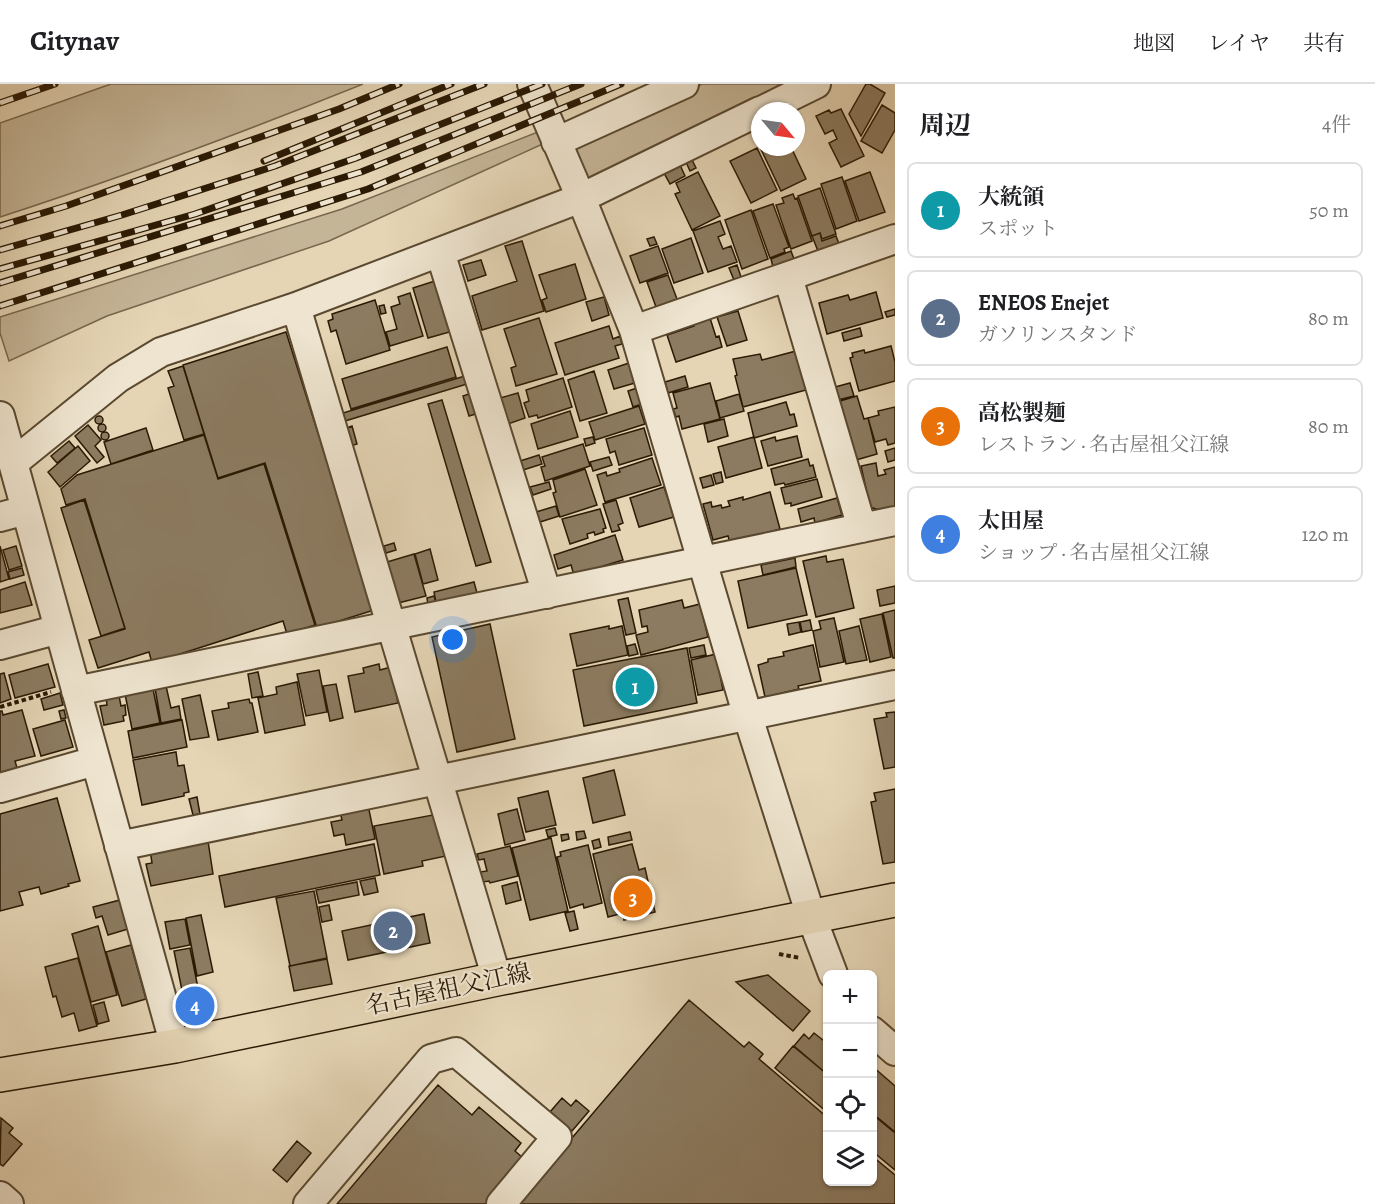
<!DOCTYPE html>
<html lang="ja">
<meta charset="utf-8">
<style>
body{margin:0;font-family:Alegreya,"Noto Serif JP",serif;background:#f2f2f2;color:#202124}
.controls{position:absolute;right:18px;bottom:18px;display:grid;overflow:hidden;border-radius:9px;box-shadow:0 2px 4px #0004}
.controls button{width:54px;height:54px;display:grid;place-items:center;padding:0;border:0;border-bottom:2px solid #e0e0e0;background:#fff;color:#202124;font:30px sans-serif}
.compass{position:absolute;left:751px;top:18px;width:54px;height:54px;border-radius:50%;background:#fff;box-shadow:0 2px 4px #0004;rotate:119deg}
.you{position:absolute;left:453px;top:556px;width:21px;height:21px;margin:-15px;border:4px solid #fff;border-radius:50%;background:#1a73e8;box-shadow:0 0 0 9px #1a73e833}
.badge{display:grid;place-items:center;width:39px;height:39px;border-radius:50%;background:#8f2418;color:#fff;font-size:20px;font-weight:700}
.pin{position:absolute;translate:-50% -50%;border:3px solid #fff;box-shadow:0 2px 6px #0006}
.list{margin:0;padding:0;list-style:none}
h2{display:flex;justify-content:space-between;align-items:center;height:78px;margin:0;padding:0 24px;font-size:26px}
h2 small{font-size:20px;font-weight:400;color:#757577}
.list li{display:grid;grid-template-columns:39px 1fr auto;gap:18px;align-items:center;box-sizing:border-box;height:96px;margin:0 12px 12px;padding:0 12px;border:2px solid #e0e0e0;border-radius:9px}
.list b{display:block;font-size:22px;white-space:nowrap}
.list p{margin:0;font-size:20px;white-space:nowrap;color:#757577}
.list em{font-size:20px;font-style:normal;color:#757577}
.icon{flex:none;width:33px;height:33px;fill:none;stroke:currentColor;stroke-width:2;stroke-linecap:round;stroke-linejoin:round}
.map{position:relative;flex:none;width:895px;height:1120px;overflow:hidden}
header{display:flex;align-items:center;gap:36px;box-sizing:border-box;height:84px;padding:0 30px;background:#fff;border-bottom:2px solid #e0e0e0}
header strong{font-size:28px}
nav{display:flex;gap:33px;margin-inline-start:auto;font-size:21px}
main{display:flex}
aside{flex:1;background:#fff}
.map>svg:first-child{display:block}
.green{fill:#c5b597;stroke:#78684e;stroke-width:1.5}
.building{fill:#8c7b60;stroke:#2b1a04;stroke-width:1.5}
.lines{fill:none;stroke-linecap:round;stroke-linejoin:round}
.minor-casing{stroke:#5a4930;stroke-width:32}
.major-casing{stroke:#2b1a04;stroke-width:36}
.path{stroke:#2b1a04;stroke-width:4;stroke-dasharray:4.5 3;stroke-linecap:butt}
.minor{stroke:#eee4cf;stroke-width:28}
.major{stroke:#e5d5b5;stroke-width:33}
.rail-casing{stroke:#2b1a04;stroke-width:7}
.rail{stroke:#eee4cf;stroke-width:4.5;stroke-dasharray:14;stroke-linecap:butt}
.labels{text-anchor:middle;stroke-width:4.5;stroke-linejoin:round;paint-order:stroke}
.street-label{font-size:24px;fill:#2b1a04;stroke:#eee4cf}
</style>
<header>
<strong>Citynav</strong>
<nav><a>地図</a><a>レイヤ</a><a>共有</a></nav>
</header>
<main>
<div class="map">
<svg width="895" height="1120" viewBox="0 0 895 1120">
<rect width="100%" height="100%" fill="#e5d5b5"/>
<filter id="stains"><feTurbulence type="fractalNoise" baseFrequency=".00333" numOctaves="4"/><feColorMatrix values="0 0 0 0 .2 0 0 0 0 .09 0 0 0 0 .02 0 0 0 .5 -.17"/></filter>
<radialGradient id="worn" r=".72"><stop offset=".6" stop-color="#630" stop-opacity="0"/><stop offset="1" stop-color="#630" stop-opacity=".3"/></radialGradient>
<path class="green" d="M111 0H363C244 48 123 93 0 133V39Z
M702 0H788L594 96 581 91 571 63Z
M543 46 547 58 329 157 107 232 9 277 0 249V233L342 125Z"/>
<path class="building" d="M866 0H870L885 9 861 52 849 30Z
M882 21 895 29V46L882 69 861 57Z
M841 25 864 72 841 83 829 59 837 55 833 46 825 50 816 32 829 26 831 29Z
M760 53V63H791L806 95 781 107 756 55Z
M757 64 777 106 751 119 730 77Z
M692 76 696 84 690 87 686 78Z
M680 81 685 92 670 100 664 89Z
M698 88 720 132 692 146 675 110 680 108 676 99Z
M870 88 885 128 859 137 845 97Z
M842 93 857 137 836 145 821 100Z
M820 104 836 150 822 155 820 149 812 152 798 112Z
M793 110 795 115 797 114 812 157 791 165 776 121 784 119 782 114Z
M773 120 789 163 784 165 785 168 770 174 753 127Z
M751 126 768 175 742 185 725 136Z
M720 137 725 150 718 153 723 165 731 162 737 178 708 188 693 147Z
M820 149 822 157 836 152 839 160 818 167 812 152Z
M654 153 657 160 650 162 647 155Z
M691 154 703 189 674 199 662 165Z
M522 157 544 227 482 246 472 212 517 197 505 162Z
M658 162 668 189 640 199 630 172Z
M791 167 794 175 773 183 771 175Z
M481 176 486 191 468 197 463 181Z
M575 180 586 215 546 228 542 216 547 214 539 191Z
M737 181 741 193 734 196 729 184Z
M668 191 677 215 656 223 647 198Z
M438 196 453 247 428 254 413 204Z
M876 208 883 234 827 250 819 219 848 211 850 216Z
M410 209 423 252 390 262 386 248 397 245 391 223 400 220 398 213Z
M604 213 609 231 592 237 586 218Z
M375 216 390 266 346 280 336 246 331 248 328 237 333 235 332 230Z
M384 221 386 229 381 230 379 222Z
M895 225V231L887 233 885 228Z
M738 227 747 256 727 262 717 233Z
M539 234 557 290 516 302 511 284 516 282 504 245Z
M710 234 716 253 719 252 722 263 676 278 667 251 694 242 693 239Z
M609 242 613 255 620 252 622 260 615 262 619 274 565 291 555 259Z
M860 244 862 252 844 257 842 249Z
M286 248 374 526 317 544 265 379 218 394 183 281Z
M891 262 895 278V297L859 307 850 274 853 273 852 269 864 266 865 269Z
M447 263 456 293 351 325 342 295Z
M796 267 806 306 743 323 735 292 737 291 733 275 760 270 762 276Z
M629 279 635 299 614 305 608 286Z
M183 282 204 350 184 356 168 304 174 302 168 287Z
M594 287 607 329 580 337 568 296Z
M465 292 467 300 345 337 343 329Z
M685 292 688 303 668 309 665 298Z
M563 294 572 323 538 334 537 331 529 333 524 319 529 317 526 306Z
M710 299 720 335 682 345 679 332 676 333 673 325 677 324 673 309Z
M850 299 854 312 838 316 835 303Z
M637 304 642 320 633 323 628 307Z
M472 309 479 329 469 332 463 312Z
M518 309 525 334 508 340 500 314Z
M739 310 744 327 720 334 716 317Z
M857 312 864 335 868 334 877 370 856 376 840 317Z
M442 316 491 478 476 482 428 320Z
M786 318 790 331 794 330 797 342 754 354 748 329Z
M639 322 645 340 595 356 589 338Z
M895 323V359L888 361 886 355 875 358 868 334 879 331 878 327Z
M570 327 578 353 538 365 531 340Z
M95 336a4 4 0 1 1 8 0a4 4 0 1 1-8 0Z
M724 335 728 352 708 358 704 340Z
M98 344a4 4 0 1 1 8 0a4 4 0 1 1-8 0Z
M88 341 101 356 95 362 104 373 97 379 75 352Z
M352 342 357 360 350 362 344 345Z
M146 344 153 366 111 380 104 358Z
M644 344 652 371 619 381 615 367 610 369 606 355Z
M101 352a4 4 0 1 1 8 0a4 4 0 1 1-8 0Z
M204 351 218 395 264 380 315 541 287 550 283 537 152 579 149 568 98 584 89 556 125 545 85 415 66 421 61 405 77 391Z
M797 352 802 373 768 382 761 357 775 353 776 357Z
M593 353 595 359 586 362 584 355Z
M754 353 762 384 726 394 718 363Z
M69 357 75 364 57 379 51 372Z
M583 360 590 382 545 397 541 383 545 382 542 373Z
M78 362 90 377 60 403 48 388Z
M895 364V376L888 378 885 367Z
M539 371 542 380 523 386 520 377Z
M609 373 612 381 593 387 590 378Z
M652 374 661 401 605 418 597 391 606 388 607 392 620 388 619 385Z
M808 375 810 382 813 381 816 393 785 401 784 399 775 401 771 385Z
M876 379 878 392 886 390 884 386 895 383V424L882 427 870 423 861 382Z
M585 385 597 421 560 433 553 409 556 408 553 396Z
M721 388 723 398 716 400 713 390Z
M711 391 714 401 703 404 700 394Z
M817 395 822 413 791 422V419L785 420 781 404Z
M549 398 551 405 533 411 530 403Z
M664 403 674 433 639 443 630 414Z
M770 408 780 445 730 459 728 452 713 456 703 420 711 418 712 423 721 421 722 424 730 422 728 417 743 413V416Z
M837 414 842 431 815 439 814 434 801 438 798 425Z
M84 416 125 544 101 552 61 424Z
M616 416 623 439 618 441 620 446 612 448 603 420Z
M556 422 559 432 540 438 536 428Z
M600 425 606 444 603 445 604 448 595 451 594 448 587 450 588 454 570 460 562 435Z
M615 451 623 476 574 491 571 481 558 485 554 471Z
M394 459 396 466 386 469 384 462Z
M0 462 9 495 0 498Z
M16 462 22 482 9 486 3 466Z
M430 465 438 496 423 500 415 470Z
M414 470 426 512 398 519 387 478Z
M826 472 827 478 843 475 854 524 816 533 803 477Z
M795 474 796 483 763 491 761 481Z
M22 484 24 491 10 495 8 488Z
M796 484 807 531 748 544 738 497Z
M25 498 32 521 0 529V506Z
M474 498 477 509 436 519 434 508Z
M895 502V519L880 522 877 506Z
M434 512 436 519 428 521 427 514Z
M628 514 636 549 626 551 618 516Z
M682 516 684 524 700 520 708 553 641 571 636 551 648 548 647 542 642 543 639 526Z
M895 526V574H893L883 529Z
M882 530 891 573 870 578 860 535Z
M834 534 844 578 820 583 813 547 821 545 819 537Z
M810 536 812 546 802 548 800 538Z
M799 538 801 548 789 551 787 540Z
M490 540 515 655 457 668 432 553Z
M609 542V545L622 542 628 571 577 582 570 550Z
M859 542 867 576 846 580 839 547Z
M635 560 638 570 629 572 627 562Z
M704 561 706 571 691 574 689 564Z
M813 561 821 597 798 602 799 605 765 613 758 581 768 578V575L784 572 783 568Z
M687 564 697 619 584 642 573 586Z
M716 570 723 606 698 611 691 576Z
M48 580 55 603 15 614 9 591Z
M379 580 380 586 391 583 398 619 355 628 348 592 364 589 363 584Z
M319 586 327 628 306 632 297 590Z
M258 588 263 612 252 614 248 590Z
M4 589 11 615 0 619V590Z
M297 598 305 641 265 649 258 614 277 610 276 603Z
M336 600 343 634 330 637 323 602Z
M166 602 171 624 179 622 181 635 161 639 155 604Z
M153 605 160 639 132 645 125 610Z
M60 609 63 621 44 626 41 615Z
M200 611 209 653 190 656 182 615Z
M119 612 121 622 125 621 126 631 123 632 124 637 104 641 100 622 107 621 106 614Z
M249 615 250 619H252L258 648 218 656 212 627 229 624 228 619Z
M22 626 35 672 15 677 17 684 0 689V627H2L3 631Z
M64 626 66 634 61 635 59 627Z
M895 628V683L884 685 874 635 887 633 886 629Z
M65 636 73 663 41 672 33 645Z
M182 636 187 663 133 674 128 647Z
M176 668 178 682 184 681 189 708 184 709V712L142 721 133 676Z
M614 686 625 731 593 739 583 694Z
M895 705V778L883 780 871 718 876 717 874 709Z
M548 707 556 741 526 748 518 714Z
M197 713 200 730 193 731 189 715Z
M57 714 80 797 68 800 69 802 41 810 39 803 19 808 23 821 0 827V730Z
M368 721 375 755 346 761 344 750 334 752 331 738 342 736 340 727Z
M517 725 525 756 505 761 498 730Z
M438 730 446 772 422 777 423 782 384 790 374 742Z
M555 744 557 751 548 753 546 746Z
M584 747 586 754 577 756 576 748Z
M630 748 632 756 609 761 608 753Z
M568 750 569 755 562 757 561 751Z
M551 754 568 827 530 836 512 764Z
M599 755 601 763 594 765 592 757Z
M208 757 213 790 151 802 146 780 152 779 150 766Z
M374 760 380 791 225 823 219 792Z
M632 760 639 786 645 784 655 828 624 836 623 829 608 833 593 770Z
M588 761 602 819 584 824 583 820 570 824 557 773 561 772 560 768Z
M510 762 518 792 490 799 489 797 483 798 480 788 487 787 484 775 479 776 477 770Z
M375 794 378 808 364 811 360 797Z
M357 798 359 811 319 819 316 806Z
M517 798 521 816 506 820 502 802Z
M314 807 327 874 290 882 276 814Z
M120 816 128 845 108 851 102 832 96 834 93 823Z
M329 821 332 836 322 838 319 823Z
M574 827 578 845 570 847 565 829Z
M424 830 430 859 348 876 342 847Z
M201 831 213 888 197 892 186 834Z
M185 835 190 861 170 865 165 838Z
M98 842 117 911 91 918 72 850Z
M131 861 146 915 122 922 106 868Z
M190 864 202 924 191 926 185 921 174 867Z
M78 874 97 942 79 947 74 929 62 933 56 912 53 913 45 883Z
M327 875 332 900 294 907 289 882Z
M768 891 810 927 793 947 736 898Z
M689 916 744 963 749 958 763 970 759 975 828 1034V1098H872V1072L895 1091V1120H516Z
M104 918 109 937 98 940 93 921Z
M814 949 828 960V991L794 962 804 950 809 955Z
M793 962 828 991V1029L775 984Z
M872 982 895 1002V1048L872 1029Z
M438 1001 472 1031 479 1023 521 1059 515 1067 523 1074 485 1120H337Z
M562 1014 571 1022 576 1016 589 1027 572 1047 550 1028Z
M872 1030 895 1049V1086L872 1067Z
M1 1034 13 1044 9 1049 22 1060 3 1082 0 1080Z
M297 1057 311 1069 287 1098 273 1086Z"/>
<g class="lines">
<defs>
<path id="minor" d="M532 0 581 114 634 246 748 633 811 832 833 890
M761 27 816 0
M556 58 684 0
M440 168 547 510
M788 193 862 444
M296 223 497 895
M634 246 895 155
M0 332 175 962
M13 379 118 294 161 268 296 223 581 114 760 27
M0 433 26 426
M0 561 59 545
M76 607 895 437
M0 704 95 677
M119 762 895 601
M872 947 895 967
M0 1112 9 1120
M308 1120 431 975 456 968 557 1053 501 1120"/>
<path id="major" d="M0 991 175 962 497 895 895 816"/>
</defs>
<use href="#minor" class="minor-casing"/>
<use href="#major" class="major-casing"/>
<path class="path" d="M0 623 51 608
M779 870 800 874"/>
<use href="#minor" class="minor"/>
<use href="#major" class="major"/>
<defs>
<path id="rail" d="M0 19 55 0
M264 77 451 0
M0 142 66 122 339 25 399 0
M0 166 122 131 275 82 484 0
M0 185 195 130 356 74 542 0
M0 199 361 88 581 0
M0 222 368 105 621 0"/>
</defs>
<use href="#rail" class="rail-casing"/>
<use href="#rail" class="rail"/>
</g>
<g class="labels">
<g class="street-label">
<text transform="translate(448 905) rotate(-12)" y="8">名古屋祖父江線</text>
</g>
</g>
<rect width="100%" height="100%" filter="url(#stains)"/>
<rect width="100%" height="100%" fill="url(#worn)"/>
</svg>
<div class="controls">
<button>+</button>
<button>−</button>
<button><svg class="icon" aria-label="locate" viewBox="0 0 24 24"><circle cx="12" cy="12" r="6"/><path d="M12 2v4M12 18v4M2 12h4M18 12h4"/></svg></button>
<button><svg class="icon" aria-label="layers" viewBox="0 0 24 24"><path d="M12 4l9 5-9 5-9-5zM3 14l9 5 9-5"/></svg></button>
</div>
<svg class="compass" viewBox="-18 -18 36 36"><path d="M0-13l5 13h-10z" fill="#e53935"/><path d="M0 13l5-13h-10z" fill="#757577"/></svg>
<div class="you"></div>
<div class="pin badge" style="left:635px;top:603px;background:#0f9aa8">1</div>
<div class="pin badge" style="left:393px;top:847px;background:#5c6f8a">2</div>
<div class="pin badge" style="left:633px;top:814px;background:#e8710a">3</div>
<div class="pin badge" style="left:195px;top:922px;background:#3f7fe0">4</div>
</div>
<aside>
<h2>周辺<small>4件</small></h2>
<ul class="list">
<li><span class="badge" style="background:#0f9aa8">1</span><div><b>大統領</b><p>スポット</p></div><em>50 m</em></li>
<li><span class="badge" style="background:#5c6f8a">2</span><div><b>ENEOS Enejet</b><p>ガソリンスタンド</p></div><em>80 m</em></li>
<li><span class="badge" style="background:#e8710a">3</span><div><b>高松製麺</b><p>レストラン · 名古屋祖父江線</p></div><em>80 m</em></li>
<li><span class="badge" style="background:#3f7fe0">4</span><div><b>太田屋</b><p>ショップ · 名古屋祖父江線</p></div><em>120 m</em></li>
</ul>
</aside>
</main>
